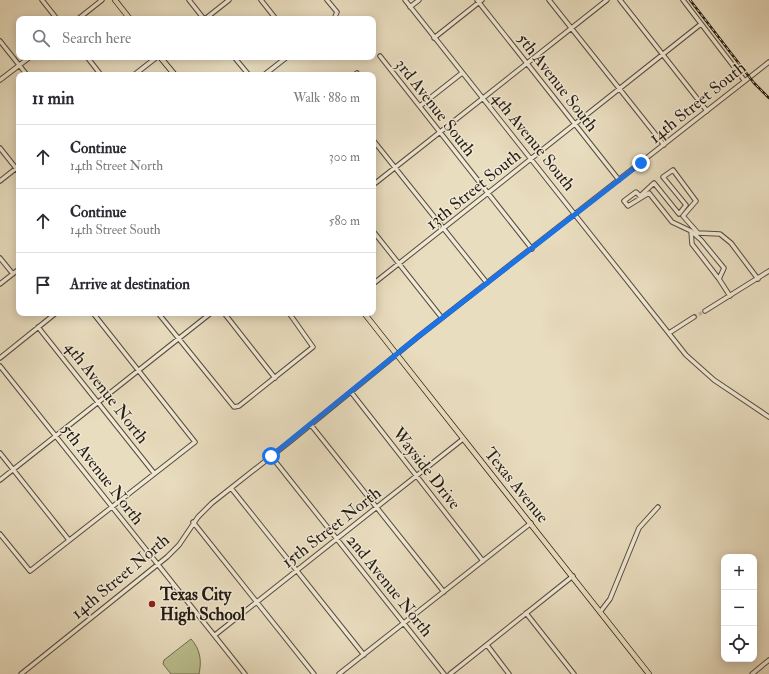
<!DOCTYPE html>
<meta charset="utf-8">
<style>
body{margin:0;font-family:"IM FELL Double Pica",serif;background:#f7f7f7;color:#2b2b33}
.controls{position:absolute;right:12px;bottom:12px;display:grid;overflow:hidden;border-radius:8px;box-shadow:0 2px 10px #0003}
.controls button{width:36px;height:36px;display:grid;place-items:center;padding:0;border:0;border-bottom:1px solid #e1e1e2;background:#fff;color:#2b2b33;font:20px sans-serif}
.stop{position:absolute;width:12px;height:12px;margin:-9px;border:3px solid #1a73e8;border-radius:50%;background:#fff}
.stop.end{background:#1a73e8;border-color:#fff;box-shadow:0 1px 4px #0008}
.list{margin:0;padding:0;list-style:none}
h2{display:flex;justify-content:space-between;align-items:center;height:52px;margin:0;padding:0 16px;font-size:17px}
h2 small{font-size:13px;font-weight:400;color:#7c7c81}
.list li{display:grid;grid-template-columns:26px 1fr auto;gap:12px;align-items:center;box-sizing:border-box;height:64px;padding:0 16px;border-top:1px solid #e1e1e2}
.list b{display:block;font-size:15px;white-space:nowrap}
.list p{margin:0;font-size:13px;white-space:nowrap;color:#7c7c81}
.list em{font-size:13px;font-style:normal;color:#7c7c81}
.icon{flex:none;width:22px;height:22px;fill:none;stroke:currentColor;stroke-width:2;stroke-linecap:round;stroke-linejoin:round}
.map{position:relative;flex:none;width:769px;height:674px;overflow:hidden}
.search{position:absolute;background:#fff;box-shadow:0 2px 10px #0003;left:16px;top:16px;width:360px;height:44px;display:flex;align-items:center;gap:10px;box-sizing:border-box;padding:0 14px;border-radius:8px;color:#7c7c81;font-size:15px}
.panel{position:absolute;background:#fff;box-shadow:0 2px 10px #0003;left:16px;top:72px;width:360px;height:244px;border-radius:8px}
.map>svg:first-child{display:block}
.green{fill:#bbbf8f;stroke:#706e51}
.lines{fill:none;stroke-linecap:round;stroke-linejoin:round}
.minor-tunnel{stroke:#c2b69d;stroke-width:3.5;stroke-dasharray:3.5 2;stroke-linecap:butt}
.minor-casing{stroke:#554c3e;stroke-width:5.5}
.major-casing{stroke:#241c13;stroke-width:6}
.minor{stroke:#f1e9d5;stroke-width:3.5}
.major{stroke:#e9ddbf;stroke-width:4.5}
.rail-casing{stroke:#241c13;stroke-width:2.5}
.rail{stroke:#f1e9d5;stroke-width:1;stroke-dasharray:3;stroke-linecap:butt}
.route{stroke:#1a73e8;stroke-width:5}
.poi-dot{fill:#8f2418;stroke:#f1e9d5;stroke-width:1.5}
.labels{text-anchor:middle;stroke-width:3;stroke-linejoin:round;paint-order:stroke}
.street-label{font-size:17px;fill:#241c13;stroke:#f1e9d5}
.poi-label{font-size:17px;font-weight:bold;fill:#241c13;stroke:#f1e9d5;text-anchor:start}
</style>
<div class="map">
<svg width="769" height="674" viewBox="0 0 769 674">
<rect width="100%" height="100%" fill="#e9ddbf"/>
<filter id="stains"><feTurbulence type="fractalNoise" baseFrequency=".005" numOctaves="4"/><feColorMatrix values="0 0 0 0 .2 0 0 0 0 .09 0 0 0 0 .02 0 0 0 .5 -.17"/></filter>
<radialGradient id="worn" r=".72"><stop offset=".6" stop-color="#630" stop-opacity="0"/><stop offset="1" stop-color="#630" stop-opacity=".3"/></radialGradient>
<path class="green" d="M191 639C200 649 202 660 199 674H171L163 664 164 660Z"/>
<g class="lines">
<path class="minor-tunnel" d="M694 317 705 311"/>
<defs>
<path id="minor" d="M42 0 57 19
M189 0 204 19
M261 0 276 19
M327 0 337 12 334 19
M405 0 686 355 714 380 769 417
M477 0 619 180
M549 0 664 145
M620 0 707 111
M683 0 744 80
M410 7 419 0
M78 19 102 0
M205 19 229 0
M434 38 482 0
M0 41 27 75
M380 56 532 249
M87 57 101 75
M234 57 249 75
M134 75 157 57
M264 75 287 57
M354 75 357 73
M0 80 30 57
M420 106 462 73
M373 140 487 283
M0 148 19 172
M0 181 19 166
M373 185 607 0
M373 231 442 318
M691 231 692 244 719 279
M0 258 13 274
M0 284 19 269
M373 284 701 24
M730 296 719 279 724 268 701 240 691 231 672 222 649 193 628 206 624 201 636 192 640 196 654 183 679 214 686 205 663 177 673 170 696 201 683 216 698 233 720 234 731 243 758 279
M705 311 769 271
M158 313 234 407 239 406 313 347 289 313
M224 313 275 378
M38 327 154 473
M669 333 694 317
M0 358 56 313
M0 366 245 674
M351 392 483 561
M311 425 444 592
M0 453 69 540
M271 456 444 674
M0 480 211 313
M231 488 364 655
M193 522 314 674
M0 534 30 571 195 442 93 313
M600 612 610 599 639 528 658 507
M526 613 574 674
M215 635 463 439
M487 645 509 674
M21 674 167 557 179 545 198 517 212 503 292 440 419 336 769 62
M339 674 531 523
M450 674 573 576
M752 674 769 660"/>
<path id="major" d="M115 0 130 19
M160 57 175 75
M364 313 649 674"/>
</defs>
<use href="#minor" class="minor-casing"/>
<use href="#major" class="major-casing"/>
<use href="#minor" class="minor"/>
<use href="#major" class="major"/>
<defs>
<path id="rail" d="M690 0 754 83 769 98"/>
</defs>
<use href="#rail" class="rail-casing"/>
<use href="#rail" class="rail"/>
</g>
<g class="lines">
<path class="route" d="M271 456 419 336 641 163"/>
</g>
<circle class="poi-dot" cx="152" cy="604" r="4"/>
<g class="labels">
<g class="street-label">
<text transform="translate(558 82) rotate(52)" y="6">5th Avenue South</text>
<text transform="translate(697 102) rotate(-39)" y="6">14th Street South</text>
<text transform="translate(436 107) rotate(52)" y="6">3rd Avenue South</text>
<text transform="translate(534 141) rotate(51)" y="6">4th Avenue South</text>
<text transform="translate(473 189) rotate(-39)" y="6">13th Street South</text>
<text transform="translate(107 392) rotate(52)" y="6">4th Avenue North</text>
<text transform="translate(427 468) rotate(52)" y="6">Wayside Drive</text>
<text transform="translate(103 474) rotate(52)" y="6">5th Avenue North</text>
<text transform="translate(517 485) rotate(51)" y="6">Texas Avenue</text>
<text transform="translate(331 527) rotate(-38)" y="6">15th Street North</text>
<text transform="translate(120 576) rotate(-40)" y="6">14th Street North</text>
<text transform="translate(390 585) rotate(51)" y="6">2nd Avenue North</text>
</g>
<g class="poi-label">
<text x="160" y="600">Texas City<tspan x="160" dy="20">High School</tspan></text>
</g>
</g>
<rect width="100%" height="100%" filter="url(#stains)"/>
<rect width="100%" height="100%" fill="url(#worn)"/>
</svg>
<div class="controls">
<button>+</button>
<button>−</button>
<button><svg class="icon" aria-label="locate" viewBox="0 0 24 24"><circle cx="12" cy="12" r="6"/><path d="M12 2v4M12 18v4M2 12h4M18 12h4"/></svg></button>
</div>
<div class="stop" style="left:271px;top:456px"></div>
<div class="stop end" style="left:641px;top:163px"></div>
<div class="search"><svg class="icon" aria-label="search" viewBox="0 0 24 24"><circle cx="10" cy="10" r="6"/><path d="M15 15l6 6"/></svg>Search here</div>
<section class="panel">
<h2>11 min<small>Walk · 880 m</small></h2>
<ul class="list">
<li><svg class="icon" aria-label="ahead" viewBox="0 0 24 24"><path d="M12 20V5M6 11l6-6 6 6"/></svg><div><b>Continue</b><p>14th Street North</p></div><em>300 m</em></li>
<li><svg class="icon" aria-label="ahead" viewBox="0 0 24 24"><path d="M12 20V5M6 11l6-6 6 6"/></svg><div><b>Continue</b><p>14th Street South</p></div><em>580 m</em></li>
<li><svg class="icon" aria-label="arrive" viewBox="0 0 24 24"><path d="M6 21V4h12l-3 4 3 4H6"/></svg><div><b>Arrive at destination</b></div></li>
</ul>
</section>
</div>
